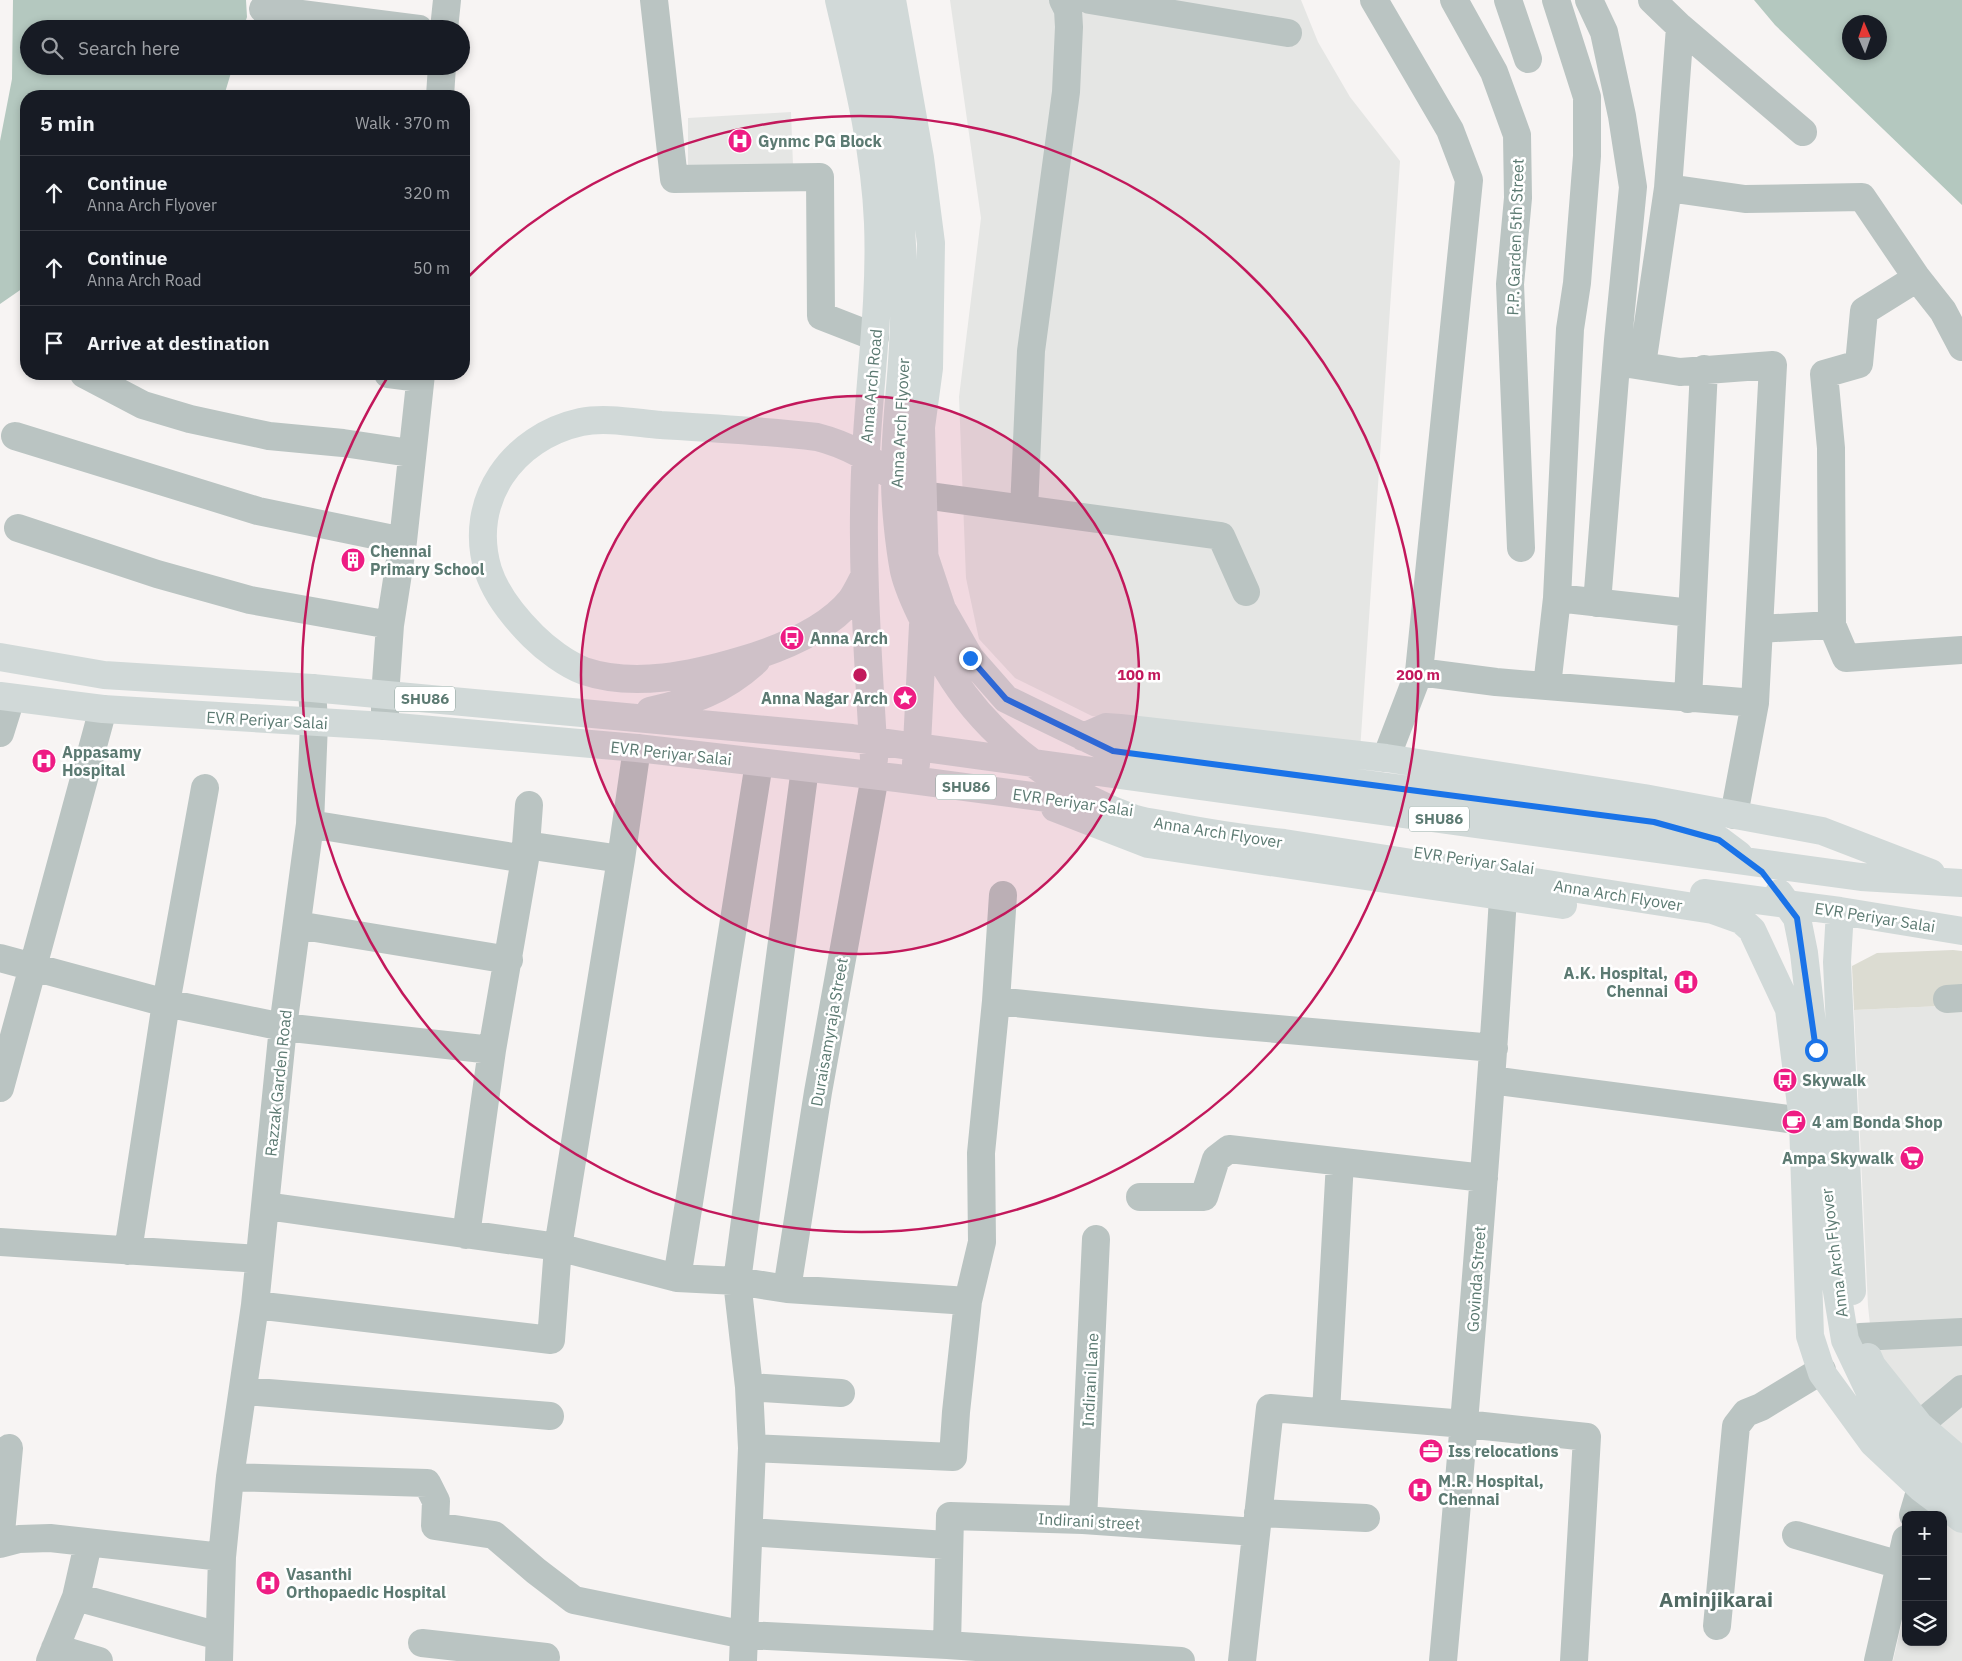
<!DOCTYPE html>
<meta charset="utf-8">
<style>
body{margin:0;font-family:"IBM Plex Sans",sans-serif;background:#242831;color:#f1f3f6}
.controls{position:absolute;right:15px;bottom:15px;display:grid;overflow:hidden;border-radius:10px;box-shadow:0 2px 8px #0003}
.controls button{width:45px;height:45px;display:grid;place-items:center;padding:0;border:0;border-bottom:1px solid #363941;background:#171b24;color:#f1f3f6;font:25px sans-serif}
.compass{position:absolute;left:1842px;top:15px;width:45px;height:45px;border-radius:50%;background:#171b24;box-shadow:0 2px 8px #0003;rotate:358deg}
.stop{position:absolute;width:15px;height:15px;margin:-11px;border:4px solid #1a73e8;border-radius:50%;background:#fff}
.stop.end{background:#1a73e8;border-color:#fff;box-shadow:0 1px 5px #0008}
.list{margin:0;padding:0;list-style:none}
h2{display:flex;justify-content:space-between;align-items:center;height:65px;margin:0;padding:0 20px;font-size:21px}
h2 small{font-size:16px;font-weight:400;color:#9ea1a6}
.list li{display:grid;grid-template-columns:32px 1fr auto;gap:15px;align-items:center;box-sizing:border-box;height:75px;padding:0 20px;border-top:1px solid #363941}
.list b{display:block;font-size:19px;white-space:nowrap}
.list p{margin:0;font-size:16px;white-space:nowrap;color:#9ea1a6}
.list em{font-size:16px;font-style:normal;color:#9ea1a6}
.icon{flex:none;width:28px;height:28px;fill:none;stroke:currentColor;stroke-width:2;stroke-linecap:round;stroke-linejoin:round}
.map{position:relative;flex:none;width:1962px;height:1661px;overflow:hidden}
.search{position:absolute;background:#171b24;box-shadow:0 2px 8px #0003;left:20px;top:20px;width:450px;height:55px;display:flex;align-items:center;gap:12px;box-sizing:border-box;padding:0 18px;border-radius:28px;color:#9ea1a6;font-size:19px}
.panel{position:absolute;background:#171b24;box-shadow:0 2px 8px #0003;left:20px;top:90px;width:450px;height:290px;border-radius:20px}
.map>svg:first-child{display:block}
.built{fill:#e5e6e4}
.green{fill:#dcdcd2}
.water{fill:#b4c8bf;fill-rule:evenodd}
.lines{fill:none;stroke-linecap:round;stroke-linejoin:round}
.minor{stroke:#bac4c2;stroke-width:28}
.major{stroke:#d1d9d8;stroke-width:28}
.route{stroke:#1a73e8;stroke-width:6}
.ring{fill:none;stroke:#c2185b;stroke-width:2.5}
.labels{text-anchor:middle;stroke-width:5;stroke-linejoin:round;paint-order:stroke}
.shield{fill:#fff;stroke:#8da29c;stroke-width:1}
.shield-label{font-size:15px;font-weight:bold;fill:#5c7a72}
.poi-label{font-size:16px;font-weight:bold;fill:#5c7a72;stroke:#fff;text-anchor:start}
.street-label{font-size:16px;fill:#5c7a72;stroke:#fff}
.district-label{font-size:21px;font-weight:bold;fill:#526b64;stroke:#fff}
.centre{fill:#c2185b;stroke:#fff;stroke-width:2.5}
.ring-label{font-size:15px;text-anchor:middle;font-weight:bold;fill:#c2185b;stroke:#fff;stroke-width:5;stroke-linejoin:round;paint-order:stroke}
</style>
<div class="map">
<svg width="1962" height="1661" viewBox="0 0 1962 1661">
<rect width="100%" height="100%" fill="#f7f4f3"/>
<path class="built" d="M950 0H1301L1318 42 1350 97 1400 161 1360 751 1092 716 1015 678 979 639 966 578 959 397 981 218Z
M791 112 793 165 688 166V118Z
M1962 1005V1449L1939 1430 1873 1353 1868 1306 1854 1010Z
M1943 1515 1962 1530V1661H1893L1906 1605V1642H1943Z"/>
<path class="green" d="M1953 950 1962 951V1005L1854 1010 1852 966 1877 953Z"/>
<path class="water" d="M13 0H246L247 17 243 29H29V66H233L224 96H26V286L0 304V141L12 79Z
M1754 0H1962V205L1775 25ZM1850 22H1880V52H1850Z"/>
<g class="lines">
<path class="minor" d="M654 0 674 179 820 177 821 316 875 337
M1090 0 1288 33
M1374 0 1450 130 1469 180 1419 672 1386 758
M1454 0 1494 72 1517 135 1518 198 1510 284 1521 548
M1508 0 1528 59
M1589 0 1604 32 1622 116 1633 187 1618 340 1597 603
M263 9 419 29
M1680 27 1803 132
M444 29 447 0
M440 96 442 66
M1668 188 1745 199 1862 197 1917 278 1943 311 1962 347
M1617 362 1680 372 1773 365 1755 703 1734 815
M1642 365 1668 188 1680 27 1652 0
M84 374 143 405 190 419 269 436 343 443 410 453
M388 374 420 378
M15 436 258 511 403 541
M923 495 1024 509 1031 351 1066 92 1069 27 1068 10 1063 0
M1024 509 1221 536 1246 592
M18 528 157 574 250 600 390 625
M1557 598 1691 613
M1832 625 1831 448 1824 374 1859 364 1864 311 1917 278
M1759 629 1832 625 1846 658 1962 650
M1419 672 1496 682 1755 703
M1547 686 1557 598 1570 329 1577 283 1587 156V97L1556 0
M1688 699 1704 369
M385 726V696L390 625 403 541 421 374
M0 733 11 698
M310 824 525 859
M526 845 621 859
M297 925 509 960
M0 958 166 1003 283 1027 492 1050
M1947 999 1962 998
M996 1001 1003 895
M1491 1080 1803 1121
M0 1088 103 709
M1140 1197H1204L1216 1159 1229 1149 1484 1178
M266 1206 558 1247 677 1278 737 1281 787 1289 968 1301
M466 1235 492 1050 525 859 529 805
M0 1242 259 1259
M128 1251 166 1003 205 788
M677 1278 759 763
M787 1289 818 1092 875 776
M255 1305 551 1340 558 1247 621 859 637 748
M1860 1337 1962 1332
M749 1387 841 1393
M244 1391 550 1416
M1326 1412 1340 1162
M1919 1425 1962 1389
M752 1448 953 1457 956 1412 968 1301 982 1242 981 1153 996 1001 1209 1023 1494 1048
M230 1477 427 1483 436 1501 435 1526 494 1535 536 1571 574 1600 745 1635 947 1645 1181 1661
M1258 1513 1366 1518
M1913 1515 1921 1488
M1083 1520 1096 1239
M749 1532 947 1545
M1796 1535 1900 1565
M0 1543 9 1448
M0 1544 19 1539 50 1538 222 1557
M76 1597 219 1636
M1717 1626 1736 1426 1746 1413 1761 1407 1822 1370
M422 1643 546 1657 545 1661
M947 1645 950 1516 1083 1520 1256 1532
M55 1648 99 1661
M50 1661 76 1597 88 1544
M219 1661 222 1557 230 1477 255 1305 283 1027 310 824 314 723 312 688
M743 1661 752 1448 749 1387 737 1281 805 768
M1242 1661 1270 1408 1465 1424 1587 1437 1574 1661
M1443 1661C1466 1407 1488 1152 1503 897
M1878 1661 1906 1539"/>
<path class="major" d="M839 0C856 73 875 148 878 223 881 300 870 376 866 452 860 554 868 657 874 759
M867 0C893 99 902 199 904 300 906 360 894 419 895 479 895 505 899 545 904 571 908 588 916 605 924 621 932 641 941 661 953 679 993 741 1066 795 1135 819 1148 823 1164 824 1177 827 1213 834 1248 839 1284 843L1713 910 1741 920 1752 930 1789 1009 1803 1121 1810 1336 1822 1373 1873 1443 1921 1488 1962 1519
M892 0 920 158 931 243 929 368 921 427 925 577
M925 558 942 609 970 658 1006 699 1113 751 1654 822 1719 840 1739 855
M864 577C860 584 856 593 851 600 826 631 779 649 743 660 693 675 634 688 584 671 566 664 546 649 533 636 515 618 496 595 488 570 467 500 513 437 581 422 606 417 636 423 661 425 713 428 766 431 817 437 848 445 872 458 895 479
M0 657 104 675 312 688 852 738 1861 877 1962 883
M0 696 103 709 385 726 637 748 897 778 1085 803
M650 711C693 701 723 691 756 661
M1083 737 1106 727 1120 728 1386 758 1644 798 1822 831 1931 873
M916 764 923 625
M1055 808 1148 844 1563 905
M1704 893 1840 911 1962 931
M1779 893 1797 918 1804 953 1815 1050 1830 1249 1845 1340 1876 1405 1927 1461 1962 1490
M1840 911 1837 962 1852 1291
M1868 1357 1872 1366 1919 1425 1962 1462"/>
</g>
<g class="lines">
<path class="route" d="M970 658 1006 699 1113 751 1654 822 1719 840 1762 872 1797 918 1816 1050"/>
</g>
<circle cx="860" cy="675" r="279" fill="#c2185b" fill-opacity=".12"/>
<g class="ring">
<circle cx="860" cy="675" r="279"/>
<path d="M465 280A558 558 0 1 1 389 375"/>
</g>
<defs>
<symbol id="hospital-disc" viewBox="-11 -11 22 22"><circle r="9.5" fill="#ee1c83" stroke="#fff"/><path d="M-5-5h3v3.5h4V-5h3V5h-3V1.5h-4V5h-3Z" fill="#fff"/></symbol>
<symbol id="building-disc" viewBox="-11 -11 22 22"><circle r="9.5" fill="#ee1c83" stroke="#fff"/><path d="M-4-6H4V6H1V3H-1V6H-4ZM-2.5-4.3h1.7v1.8h-1.7ZM.8-4.3h1.7v1.8H.8ZM-2.5-1h1.7V.8h-1.7ZM.8-1h1.7V.8H.8Z" fill="#fff"/></symbol>
<symbol id="bus-disc" viewBox="-11 -11 22 22"><circle r="9.5" fill="#ee1c83" stroke="#fff"/><path d="M-5-6H5V4H4V6H2V4H-2V6H-4V4H-5ZM-3.5-4V0h7V-4ZM-3.5 1.2v1.5H-2V1.2ZM2 1.2v1.5H3.5V1.2Z" fill="#fff"/></symbol>
<symbol id="sight-disc" viewBox="-11 -11 22 22"><circle r="9.5" fill="#ee1c83" stroke="#fff"/><path d="M0-6L1.8-2.2L6-1.7L2.9 1.2L3.7 5.4L0 3.3L-3.7 5.4L-2.9 1.2L-6-1.7L-1.8-2.2Z" fill="#fff"/></symbol>
<symbol id="cafe-disc" viewBox="-11 -11 22 22"><circle r="9.5" fill="#ee1c83" stroke="#fff"/><path d="M-5.5-4.5H6V0H3Q3 3.5 0 3.5H-2.5Q-5.5 3.5-5.5 0ZM3-3.2v2h1.7v-2ZM-6 4.5H4V6H-6Z" fill="#fff"/></symbol>
<symbol id="supermarket-disc" viewBox="-11 -11 22 22"><circle r="9.5" fill="#ee1c83" stroke="#fff"/><path d="M-6-5.5h2.5l.6 2H6L4.5 2H-2.5L-4.4-4H-6ZM-1.5 3.2a1.3 1.3 0 1 0 .1 0ZM3 3.2a1.3 1.3 0 1 0 .1 0Z" fill="#fff"/></symbol>
<symbol id="office-disc" viewBox="-11 -11 22 22"><circle r="9.5" fill="#ee1c83" stroke="#fff"/><path d="M-6-3h4V-5.5h4V-3h4V5H-6ZM-1-4.5V-3h2v-1.5ZM-6 0V1H6V0Z" fill="#fff"/></symbol>
</defs>
<g fill-rule="evenodd">
<use href="#hospital-disc" x="726" y="127" width="28" height="28"/>
<use href="#building-disc" x="339" y="546" width="28" height="28"/>
<use href="#bus-disc" x="778" y="624" width="28" height="28"/>
<use href="#sight-disc" x="891" y="684" width="28" height="28"/>
<use href="#hospital-disc" x="30" y="747" width="28" height="28"/>
<use href="#hospital-disc" x="1672" y="968" width="28" height="28"/>
<use href="#bus-disc" x="1771" y="1066" width="28" height="28"/>
<use href="#cafe-disc" x="1780" y="1108" width="28" height="28"/>
<use href="#supermarket-disc" x="1898" y="1144" width="28" height="28"/>
<use href="#office-disc" x="1417" y="1437" width="28" height="28"/>
<use href="#hospital-disc" x="1406" y="1476" width="28" height="28"/>
<use href="#hospital-disc" x="254" y="1569" width="28" height="28"/>
</g>
<g class="labels">
<g class="shield">
<rect x="395" y="686.5" width="60" height="25" rx="4"/>
<rect x="936" y="774.5" width="60" height="25" rx="4"/>
<rect x="1409" y="806.5" width="60" height="25" rx="4"/>
</g>
<g class="shield-label">
<text x="425" y="704">SHU86</text>
<text x="966" y="792">SHU86</text>
<text x="1439" y="824">SHU86</text>
</g>
<g class="poi-label">
<text x="758" y="147">Gynmc PG Block</text>
<text x="370" y="557">Chennai<tspan x="370" dy="18">Primary School</tspan></text>
<text x="810" y="644">Anna Arch</text>
<text x="888" y="704" text-anchor="end">Anna Nagar Arch</text>
<text x="62" y="758">Appasamy<tspan x="62" dy="18">Hospital</tspan></text>
<text x="1668" y="979" text-anchor="end">A.K. Hospital,<tspan x="1668" dy="18">Chennai</tspan></text>
<text x="1802" y="1086">Skywalk</text>
<text x="1812" y="1128">4 am Bonda Shop</text>
<text x="1894" y="1164" text-anchor="end">Ampa Skywalk</text>
<text x="1448" y="1457">Iss relocations</text>
<text x="1438" y="1487">M.R. Hospital,<tspan x="1438" dy="18">Chennai</tspan></text>
<text x="286" y="1580">Vasanthi<tspan x="286" dy="18">Orthopaedic Hospital</tspan></text>
</g>
<g class="street-label">
<text transform="translate(1515 237) rotate(-88)" y="6">P.P. Garden 5th Street</text>
<text transform="translate(871 386) rotate(-85)" y="6">Anna Arch Road</text>
<text transform="translate(900 423) rotate(-87)" y="6">Anna Arch Flyover</text>
<text transform="translate(267 720) rotate(3)" y="6">EVR Periyar Salai</text>
<text transform="translate(671 753) rotate(6)" y="6">EVR Periyar Salai</text>
<text transform="translate(1073 802) rotate(8)" y="6">EVR Periyar Salai</text>
<text transform="translate(1218 832) rotate(9)" y="6">Anna Arch Flyover</text>
<text transform="translate(1474 860) rotate(8)" y="6">EVR Periyar Salai</text>
<text transform="translate(1618 895) rotate(9)" y="6">Anna Arch Flyover</text>
<text transform="translate(1875 917) rotate(9)" y="6">EVR Periyar Salai</text>
<text transform="translate(829 1032) rotate(-80)" y="6">Duraisamyraja Street</text>
<text transform="translate(278 1083) rotate(-84)" y="6">Razzak Garden Road</text>
<text transform="translate(1834 1253) rotate(-97)" y="6">Anna Arch Flyover</text>
<text transform="translate(1476 1279) rotate(-86)" y="6">Govinda Street</text>
<text transform="translate(1090 1380) rotate(-87)" y="6">Indirani Lane</text>
<text transform="translate(1089 1521) rotate(3)" y="6">Indirani street</text>
</g>
<g class="district-label">
<text x="1716" y="1607">Aminjikarai</text>
</g>
</g>
<circle cx="860" cy="675" r="8" class="centre"/>
<g class="ring-label">
<text x="1139" y="680">100 m</text>
<text x="1418" y="680">200 m</text>
</g>
</svg>
<div class="controls">
<button>+</button>
<button>−</button>
<button><svg class="icon" aria-label="layers" viewBox="0 0 24 24"><path d="M12 4l9 5-9 5-9-5zM3 14l9 5 9-5"/></svg></button>
</div>
<svg class="compass" viewBox="-18 -18 36 36"><path d="M0-13l5 13h-10z" fill="#e53935"/><path d="M0 13l5-13h-10z" fill="#9ea1a6"/></svg>
<div class="stop" style="left:1816px;top:1050px"></div>
<div class="stop end" style="left:970px;top:658px"></div>
<div class="search"><svg class="icon" aria-label="search" viewBox="0 0 24 24"><circle cx="10" cy="10" r="6"/><path d="M15 15l6 6"/></svg>Search here</div>
<section class="panel">
<h2>5 min<small>Walk · 370 m</small></h2>
<ul class="list">
<li><svg class="icon" aria-label="ahead" viewBox="0 0 24 24"><path d="M12 20V5M6 11l6-6 6 6"/></svg><div><b>Continue</b><p>Anna Arch Flyover</p></div><em>320 m</em></li>
<li><svg class="icon" aria-label="ahead" viewBox="0 0 24 24"><path d="M12 20V5M6 11l6-6 6 6"/></svg><div><b>Continue</b><p>Anna Arch Road</p></div><em>50 m</em></li>
<li><svg class="icon" aria-label="arrive" viewBox="0 0 24 24"><path d="M6 21V4h12l-3 4 3 4H6"/></svg><div><b>Arrive at destination</b></div></li>
</ul>
</section>
</div>
